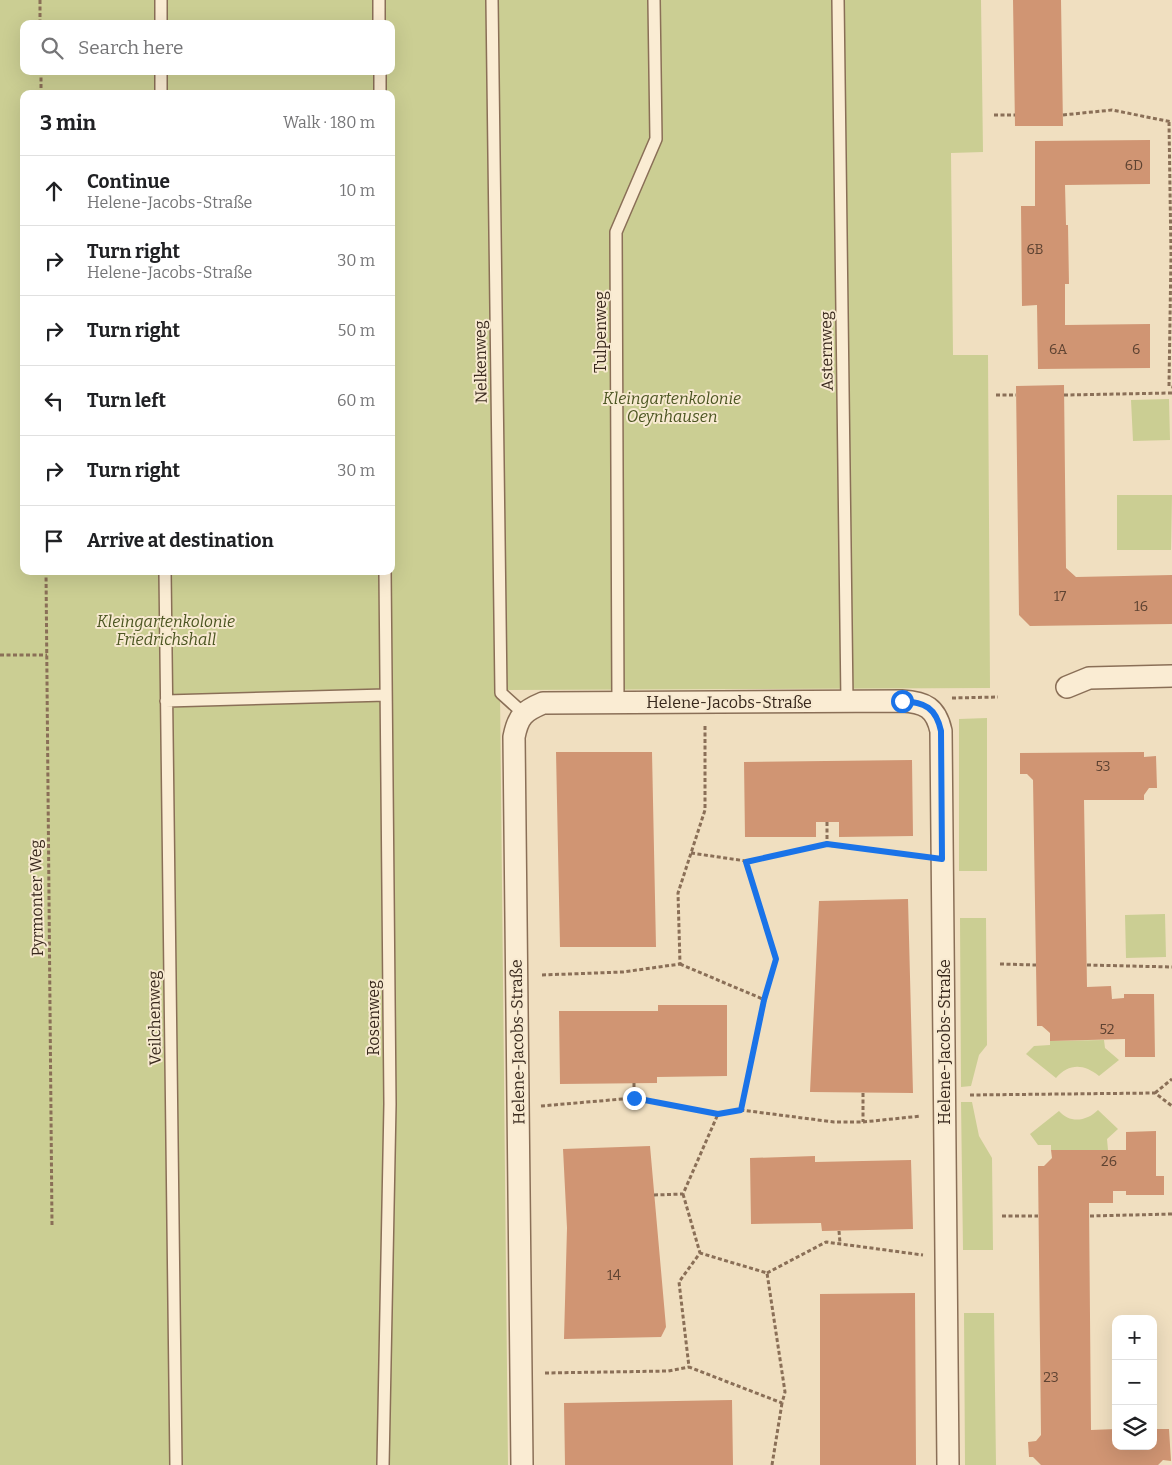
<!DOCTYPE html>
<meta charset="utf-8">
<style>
body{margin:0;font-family:Bitter,serif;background:#f2f2f2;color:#202124}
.controls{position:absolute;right:15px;bottom:15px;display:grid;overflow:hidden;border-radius:10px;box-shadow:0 5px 20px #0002}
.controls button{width:45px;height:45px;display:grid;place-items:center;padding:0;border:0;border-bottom:1px solid #e0e0e0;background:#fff;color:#202124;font:25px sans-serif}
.stop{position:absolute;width:15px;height:15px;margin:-11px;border:4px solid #1a73e8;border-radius:50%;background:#fff}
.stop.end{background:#1a73e8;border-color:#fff;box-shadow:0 1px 5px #0008}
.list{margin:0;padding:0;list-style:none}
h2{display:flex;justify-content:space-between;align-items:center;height:65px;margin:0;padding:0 20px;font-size:21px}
h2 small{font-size:16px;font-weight:400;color:#757577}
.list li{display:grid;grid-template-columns:32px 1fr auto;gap:15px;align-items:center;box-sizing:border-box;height:70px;padding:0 20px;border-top:1px solid #e0e0e0}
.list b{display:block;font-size:19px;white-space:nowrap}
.list p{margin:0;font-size:16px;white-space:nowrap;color:#757577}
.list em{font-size:16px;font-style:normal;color:#757577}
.icon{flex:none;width:28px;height:28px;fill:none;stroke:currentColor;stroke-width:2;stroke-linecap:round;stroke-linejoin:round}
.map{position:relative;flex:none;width:1172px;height:1465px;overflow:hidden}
.search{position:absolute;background:#fff;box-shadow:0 5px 20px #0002;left:20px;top:20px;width:375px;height:55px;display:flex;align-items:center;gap:12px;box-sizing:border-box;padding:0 18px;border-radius:10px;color:#757577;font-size:19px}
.panel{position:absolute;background:#fff;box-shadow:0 5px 20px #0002;left:20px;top:90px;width:375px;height:485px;border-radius:10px}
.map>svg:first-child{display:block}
.green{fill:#cbce93;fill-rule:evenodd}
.building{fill:#d09573}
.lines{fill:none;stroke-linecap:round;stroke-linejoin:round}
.service-casing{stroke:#8a6f57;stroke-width:14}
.minor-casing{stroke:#8a6f57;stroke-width:24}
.path{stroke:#8a6f57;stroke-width:3;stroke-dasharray:4 2.5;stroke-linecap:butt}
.service{stroke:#faecd3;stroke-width:11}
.minor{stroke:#faecd3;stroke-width:21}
.route{stroke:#1a73e8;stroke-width:6}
.labels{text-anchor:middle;stroke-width:4;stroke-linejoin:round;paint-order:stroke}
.number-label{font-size:14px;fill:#5e4332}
.street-label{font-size:16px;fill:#38281c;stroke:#f7e9d0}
.park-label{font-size:16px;font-style:italic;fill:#4c5622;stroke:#f7e9d0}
</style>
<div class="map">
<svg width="1172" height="1465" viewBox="0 0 1172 1465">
<rect width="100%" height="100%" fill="#f0dfc0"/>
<path class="green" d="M0 0H981L983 152 951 153 953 355H988L990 688 500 690 508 1465H0ZM24 24H391V71H24ZM24 94H391V571H24Z
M1169 399 1170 440 1133 441 1131 400Z
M1117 495H1172L1171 550H1117Z
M987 718V871H959V719Z
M1165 914 1166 957 1126 958 1125 915Z
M960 918H986L987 1045 979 1055 971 1086 961 1087Z
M1104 1040 1105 1048 1119 1060 1099 1076C1084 1064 1069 1063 1056 1078L1026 1054 1034 1046 1050 1045V1041Z
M961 1102H972L979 1136 992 1158 993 1250H963Z
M1098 1110 1118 1129 1107 1139 1108 1150H1051V1145H1038L1030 1134 1059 1111C1070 1124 1087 1121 1098 1110Z
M964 1313H994L996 1465H965Z"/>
<path class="building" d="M1013 0H1061L1063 126H1015Z
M1150 140V184L1065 185 1066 225H1068L1069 284H1065V325L1150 324V368L1038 369 1037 305 1022 306 1021 206H1035V141Z
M1064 385 1066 568 1076 577 1172 575V624L1030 626 1019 615 1016 386Z
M556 752H652L656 947H560Z
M1144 752V757L1156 756 1157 788H1149L1144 795V800H1084L1087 987 1111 986 1112 999 1124 998V994H1154L1155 1057H1125V1039L1050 1041V1033L1042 1026H1037L1033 780 1027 774H1020V753Z
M912 760 913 836 839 837V822H816V837H745L744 762Z
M908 899 913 1093 810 1092 819 901Z
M658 1005H727V1076L657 1077V1083L560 1084 559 1011H658Z
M1156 1131V1176H1164V1195H1126V1191H1113V1203H1089L1091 1430 1116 1429V1446H1153V1429H1169L1171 1461 1163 1460 1158 1465H1041L1033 1457H1029L1028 1442 1036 1441 1041 1435 1038 1166H1044L1052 1158 1051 1150H1126V1132Z
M650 1146 666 1327 661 1337 564 1339 567 1228 563 1149Z
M815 1156V1162L911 1160 913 1229 822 1231 821 1223 751 1224 750 1158Z
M915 1293 916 1465H820V1294Z
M732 1400 733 1465H565L564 1403Z"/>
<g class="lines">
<defs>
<path id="service" d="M161 0V24
M379 0V24
M492 0 501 693 523 713
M838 0 847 702
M161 71V94
M380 71V94
M165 571 176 1465
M166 701 386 695
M618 703 616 232 656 139 654 0
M383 1465 390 1104 385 571"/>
<path id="minor" d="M1067 687 1089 678 1172 676
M522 1465 514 737C518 716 524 711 543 703L902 701C925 702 936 708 941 731L948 1465"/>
</defs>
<use href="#service" class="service-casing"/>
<use href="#minor" class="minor-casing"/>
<path class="path" d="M40 0V24
M41 71V94
M994 115H1015
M1063 115 1112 110 1172 122
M1169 122 1171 255 1169 386 1172 387
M996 395H1016
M1064 395 1172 393
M46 571 52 1225
M0 655H47
M952 698 998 697
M827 822V845
M691 853 746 861 776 959 765 1000
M746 861 827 845 918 856
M680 964 765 1000 741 1110
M1000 964 1036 965
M1087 965 1172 967
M542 975 623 972 680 964 678 893 705 810V725
M634 1083V1098
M863 1093V1122
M1155 1093 1172 1079
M970 1095 1155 1093 1172 1106
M541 1106 634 1098 718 1114 741 1110 834 1122H863L921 1116
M683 1194 700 1253 679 1282 689 1367 782 1403 785 1392 767 1273 700 1253
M654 1195 683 1194 718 1114
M1002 1216H1038
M1090 1216 1172 1214
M839 1231 840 1243
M767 1273 826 1242 923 1255
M545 1373 668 1371 689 1367
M772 1465 782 1403"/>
<use href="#service" class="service"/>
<use href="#minor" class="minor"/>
</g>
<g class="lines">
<path class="route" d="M634 1098 718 1114 741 1110 764 1000 776 959 746 862 827 844 942 859 941 731C936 708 925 702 902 701"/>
</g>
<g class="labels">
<g class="number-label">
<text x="1134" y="170">6D</text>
<text x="1035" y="254">6B</text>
<text x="1058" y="354">6A</text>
<text x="1136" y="354">6</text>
<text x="1060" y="601">17</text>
<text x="1141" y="611">16</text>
<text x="1103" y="771">53</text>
<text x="1107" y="1034">52</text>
<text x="1109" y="1166">26</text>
<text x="614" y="1280">14</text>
<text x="1051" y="1382">23</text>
</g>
<g class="street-label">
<text transform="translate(600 332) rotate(-90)" y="6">Tulpenweg</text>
<text transform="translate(826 351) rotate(-91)" y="6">Asternweg</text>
<text transform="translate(480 362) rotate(-91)" y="6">Nelkenweg</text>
<text x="729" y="708">Helene-Jacobs-Straße</text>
<text transform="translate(36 898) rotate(-91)" y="6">Pyrmonter Weg</text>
<text transform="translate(154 1018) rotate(-91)" y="6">Veilchenweg</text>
<text transform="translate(373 1018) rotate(-90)" y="6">Rosenweg</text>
<text transform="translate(517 1042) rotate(-91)" y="6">Helene-Jacobs-Straße</text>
<text transform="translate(944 1042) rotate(-90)" y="6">Helene-Jacobs-Straße</text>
</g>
<g class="park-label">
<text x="672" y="404">Kleingartenkolonie<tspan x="672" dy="18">Oeynhausen</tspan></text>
<text x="166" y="627">Kleingartenkolonie<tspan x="166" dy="18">Friedrichshall</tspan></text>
</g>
</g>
</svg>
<div class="controls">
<button>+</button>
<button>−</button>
<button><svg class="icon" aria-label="layers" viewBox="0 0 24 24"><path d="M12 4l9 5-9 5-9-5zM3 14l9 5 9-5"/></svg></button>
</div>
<div class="stop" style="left:902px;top:701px"></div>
<div class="stop end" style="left:634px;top:1098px"></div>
<div class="search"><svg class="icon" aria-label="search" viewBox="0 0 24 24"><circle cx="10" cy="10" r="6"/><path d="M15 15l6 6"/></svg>Search here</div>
<section class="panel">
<h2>3 min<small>Walk · 180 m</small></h2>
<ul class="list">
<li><svg class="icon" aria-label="ahead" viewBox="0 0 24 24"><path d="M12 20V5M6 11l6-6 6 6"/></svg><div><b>Continue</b><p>Helene-Jacobs-Straße</p></div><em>10 m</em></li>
<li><svg class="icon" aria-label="right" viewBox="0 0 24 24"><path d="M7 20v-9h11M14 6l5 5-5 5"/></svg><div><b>Turn right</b><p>Helene-Jacobs-Straße</p></div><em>30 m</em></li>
<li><svg class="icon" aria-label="right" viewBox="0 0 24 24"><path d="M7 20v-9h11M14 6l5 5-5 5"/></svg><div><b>Turn right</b></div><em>50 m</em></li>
<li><svg class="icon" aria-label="left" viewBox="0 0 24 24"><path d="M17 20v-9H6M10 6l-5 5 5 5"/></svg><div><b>Turn left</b></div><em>60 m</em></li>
<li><svg class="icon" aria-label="right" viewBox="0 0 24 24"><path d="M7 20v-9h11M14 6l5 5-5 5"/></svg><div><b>Turn right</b></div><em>30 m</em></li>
<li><svg class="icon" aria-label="arrive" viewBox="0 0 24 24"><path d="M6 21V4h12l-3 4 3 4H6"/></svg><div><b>Arrive at destination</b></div></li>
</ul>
</section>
</div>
